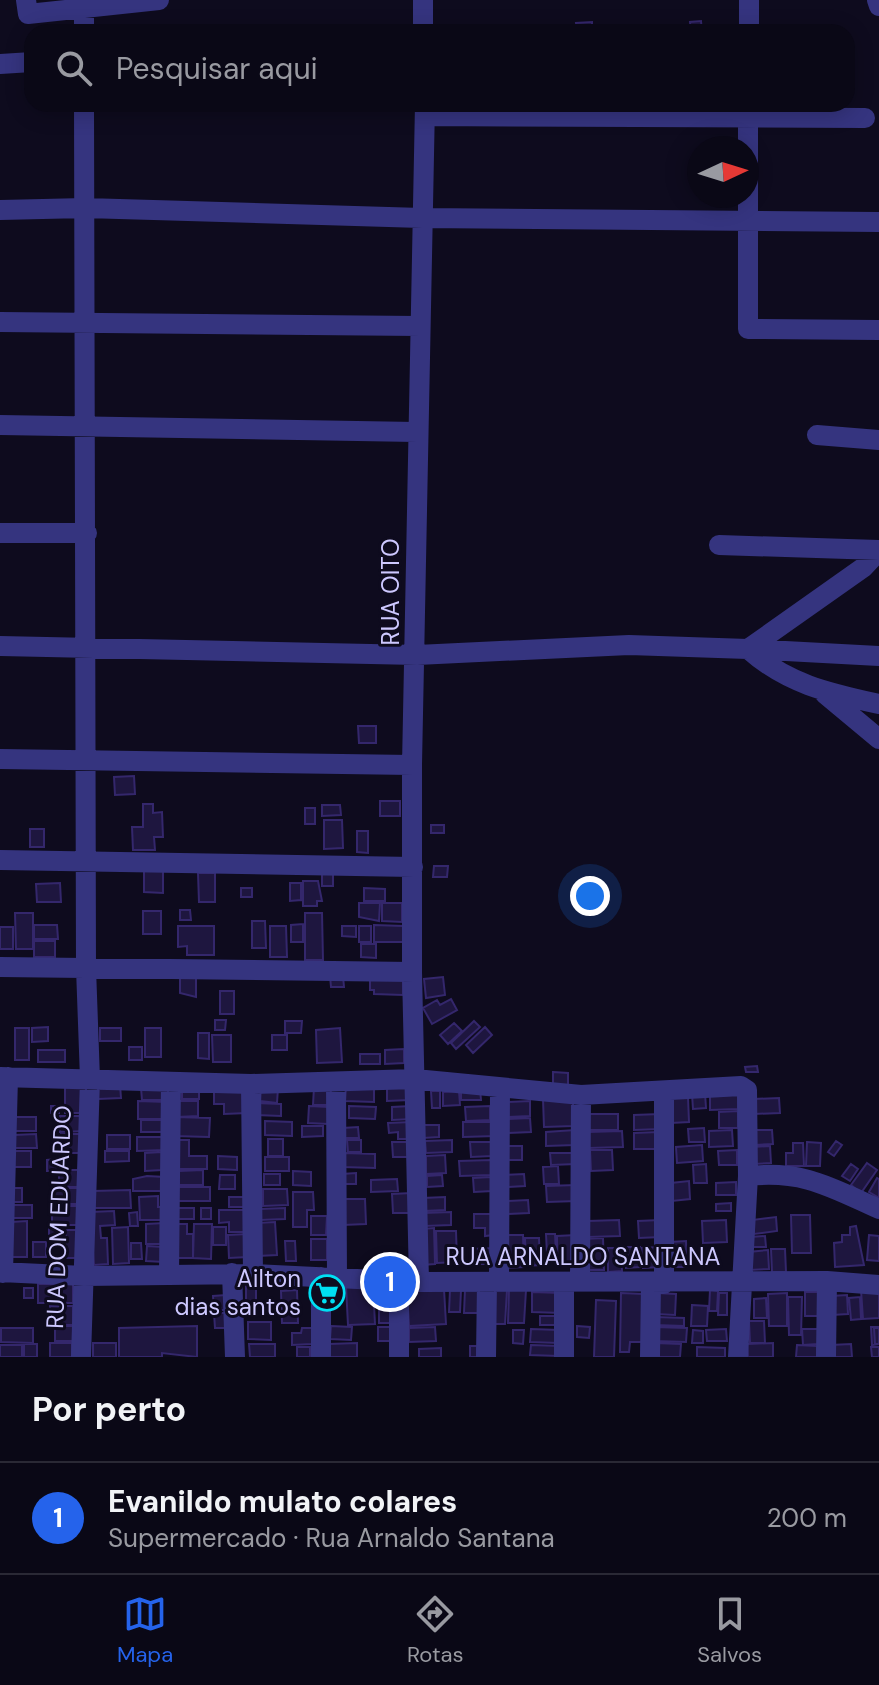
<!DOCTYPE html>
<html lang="pt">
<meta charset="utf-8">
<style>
body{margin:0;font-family:"DM Sans",sans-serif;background:#13111f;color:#f1f3f6}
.compass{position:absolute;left:687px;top:136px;width:72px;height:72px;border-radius:50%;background:#0a0816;box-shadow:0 4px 20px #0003;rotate:86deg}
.you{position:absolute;left:590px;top:896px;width:28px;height:28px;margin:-20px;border:6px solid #fff;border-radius:50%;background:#1a73e8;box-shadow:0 0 0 12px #1a73e833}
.badge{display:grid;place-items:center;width:52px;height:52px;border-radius:50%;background:#2563eb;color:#fff;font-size:26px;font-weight:700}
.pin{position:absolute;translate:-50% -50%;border:4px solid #fff;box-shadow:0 2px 8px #0006}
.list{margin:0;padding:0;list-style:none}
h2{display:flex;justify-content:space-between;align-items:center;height:104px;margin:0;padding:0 32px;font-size:34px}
h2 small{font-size:26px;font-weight:400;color:#999aa1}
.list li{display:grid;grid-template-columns:52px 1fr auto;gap:24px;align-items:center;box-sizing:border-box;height:112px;padding:0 32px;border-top:2px solid #2a2935}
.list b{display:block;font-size:30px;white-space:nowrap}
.list p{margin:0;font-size:26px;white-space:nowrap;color:#999aa1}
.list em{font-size:26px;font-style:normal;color:#999aa1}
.icon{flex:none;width:44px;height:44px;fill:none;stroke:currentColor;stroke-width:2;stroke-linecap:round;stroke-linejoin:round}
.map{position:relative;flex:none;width:879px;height:1357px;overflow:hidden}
.search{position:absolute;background:#0a0816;box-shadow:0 4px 20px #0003;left:24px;right:24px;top:24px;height:88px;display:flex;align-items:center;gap:20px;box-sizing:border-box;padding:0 28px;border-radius:24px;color:#999aa1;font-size:30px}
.sheet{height:216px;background:#0a0816}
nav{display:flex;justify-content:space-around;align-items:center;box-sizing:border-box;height:112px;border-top:2px solid #2a2935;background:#0a0816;font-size:22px;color:#999aa1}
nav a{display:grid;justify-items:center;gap:4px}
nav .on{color:#2563eb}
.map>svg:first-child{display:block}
.building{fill:#1e163f;stroke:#34276c;stroke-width:2}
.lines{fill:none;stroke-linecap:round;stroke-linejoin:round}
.minor{stroke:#35347f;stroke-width:20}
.labels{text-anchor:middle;stroke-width:6;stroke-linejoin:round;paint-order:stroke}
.street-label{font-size:24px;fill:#cdc8ff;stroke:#0e0b1e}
.poi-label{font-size:24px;fill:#cdc8ff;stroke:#0e0b1e;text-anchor:end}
</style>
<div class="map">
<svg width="879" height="1357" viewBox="0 0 879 1357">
<rect width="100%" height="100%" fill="#0e0b1e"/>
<path class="building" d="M701 21 702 32H691L690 22Z
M592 22V32H577L576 23Z
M358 726H376V743H359Z
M134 776 135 794 115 795 114 777Z
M380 801H400V816H380Z
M143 804H153V813L162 812 163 837H154L155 850H133L132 827H143Z
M322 805H340L341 815 322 816Z
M305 808H315V824H305Z
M324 820H342L343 848 324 849Z
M431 825H444V833H431Z
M30 829H44V847H30Z
M357 831H368V853L357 852Z
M144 865H163V893L144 892Z
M434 866H448L447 877H433Z
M322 870H333V886H322Z
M198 873H215V902H199Z
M303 881H318L322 901H317V906H303Z
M60 883 61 902H37L36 884Z
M290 883H301V900L290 901Z
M241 888H252V897H241Z
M364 888 385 889V901H364Z
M359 903H380L379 921 359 917Z
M382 903H402V922L382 921Z
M180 910H190L191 920H180Z
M143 911H161V934H143Z
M15 913H33V949H16Z
M305 913H322L323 960H305Z
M252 921H265L266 948H252Z
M303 924V942H291V925Z
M34 925H57L58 939H34Z
M374 925 403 926V942H374Z
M178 926H214V955H187V946L178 947Z
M270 926H286L287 957H270Z
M342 926H356V937L342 936Z
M359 926H371V942H359Z
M0 927H13V949H0Z
M34 941H55V957H34Z
M361 944H376V958L361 957Z
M330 976H343L344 987H331Z
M370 976 403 977V995L374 994V990H370Z
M443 977 445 995 426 998 424 979Z
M180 978H196V997L180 993Z
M220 991H234V1014H220Z
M451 999 457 1010 432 1024 423 1008 437 1000 440 1005Z
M215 1020H226L225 1030H215Z
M285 1021H302L301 1033H285Z
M474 1021 480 1027 456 1049 451 1043Z
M454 1023 462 1031 448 1044 440 1035Z
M48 1027V1041L32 1042V1028Z
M485 1027 492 1035 473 1053 466 1045Z
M15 1028H29V1060H15Z
M100 1028H121V1041H100Z
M145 1028H161V1057H145Z
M340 1028 342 1062 317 1063 316 1030Z
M198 1033H209V1059L198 1058Z
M212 1035H231V1062H213Z
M272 1035H287V1050H272Z
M129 1047H142V1060H129Z
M404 1049V1063L385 1064V1050Z
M38 1050H65V1062H38Z
M360 1054H380V1064H360Z
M757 1066 758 1072H746L745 1067Z
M553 1072 568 1073V1086L553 1085Z
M65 1083H86V1113H65Z
M120 1085 121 1098 98 1099V1086Z
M182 1085H199V1099H182Z
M168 1087V1100H142L141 1088Z
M261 1087 278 1088 277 1103 260 1101Z
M314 1087 331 1088 330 1105H313Z
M346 1087H374V1102L345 1101Z
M409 1087V1100L387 1101V1088Z
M214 1088H246L247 1113 224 1114V1104H214Z
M480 1089 481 1100H461V1090Z
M431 1091H440V1108H432Z
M459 1091 460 1105 443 1106V1092Z
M738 1091V1109L710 1110V1092Z
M705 1093 706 1108 693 1109 692 1094Z
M670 1097H688L689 1122 671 1123Z
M573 1098V1126L544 1127 543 1099Z
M779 1098 780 1113 754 1114V1099Z
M138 1101 167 1102 166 1119H138Z
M177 1101H198V1116L177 1117Z
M530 1101V1116L507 1117V1102Z
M256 1103 281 1104V1116L256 1115Z
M51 1106H59V1113H51Z
M309 1106 329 1107 328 1124 308 1123Z
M349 1106 376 1107 375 1119 349 1118Z
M411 1106 412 1119 392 1120V1107Z
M490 1106V1120L466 1121 465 1107Z
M738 1111V1128H719V1112Z
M589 1114H618V1130H589Z
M660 1114 661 1129 634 1130V1115Z
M60 1116H86V1131L60 1132Z
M11 1117H36V1131H11Z
M175 1117 210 1118 209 1137 174 1136Z
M530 1118 531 1132 508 1133 507 1119Z
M141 1120H162V1132H141Z
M265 1121 292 1122V1136L265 1135Z
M411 1122 412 1139H398V1132L389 1133 388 1123Z
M463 1122H494L495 1136 463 1137Z
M423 1125H439V1137L423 1138Z
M302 1126H323V1136L302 1137Z
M358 1127 359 1138H343V1128Z
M704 1128 705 1142H689L688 1129Z
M575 1130V1145L546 1146V1132Z
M732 1130 733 1146 709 1147V1131Z
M753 1130H772L773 1144 754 1145Z
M622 1131 623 1147 589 1148 588 1132Z
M658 1132 659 1149H634V1133Z
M36 1134 37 1148H14V1135Z
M61 1134H82V1153H61Z
M107 1135H130V1149H107Z
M137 1137H164V1150L137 1151Z
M268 1139H283V1156H268Z
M177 1140H189V1156H207V1169H177Z
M347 1140H361V1152H348Z
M452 1140V1152L426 1153 425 1141Z
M836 1141 842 1145 834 1156 828 1152Z
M392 1142H411V1157H393Z
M470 1142H492V1156L471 1157Z
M807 1142 821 1143 820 1166H806Z
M793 1143H803L804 1166H786V1153H793Z
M702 1145 703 1161 677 1163 676 1147Z
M506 1146H522V1160H507Z
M770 1146 771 1163 753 1164 752 1147Z
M590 1150H612L613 1170 591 1171Z
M737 1150V1165H719L718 1151Z
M13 1151H31V1167H13Z
M105 1151H129V1161L105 1162Z
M162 1152V1170L145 1171V1153Z
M344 1153 375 1154V1168L343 1167Z
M550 1153H576V1164L551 1165Z
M445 1155 446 1173 426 1174V1156Z
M218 1156 237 1157V1170L218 1169Z
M265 1157H289V1171H265Z
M56 1159V1171H47V1160Z
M491 1160V1175L460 1176 459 1161Z
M867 1163 877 1170 861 1193 851 1185Z
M706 1164 707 1183H694L693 1165Z
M851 1164 858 1169 850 1181 842 1176Z
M558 1166 559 1184H544L543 1167Z
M59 1170H83V1187H59Z
M203 1170V1185H179V1171Z
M293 1171 311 1172V1186L293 1185Z
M356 1173V1184H342V1174Z
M264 1174H280V1185H264Z
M524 1174 525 1186 506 1187 505 1175Z
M220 1175H235V1189H219Z
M442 1175 443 1186 427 1187V1176Z
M147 1176 165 1177 164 1191H133V1179Z
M491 1177 492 1191 474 1192 473 1178Z
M877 1178 879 1179V1198L869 1192Z
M397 1179 398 1191 371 1192V1180Z
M689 1181 690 1199 672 1201 671 1183Z
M736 1182V1195H716V1183Z
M576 1185 577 1201 547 1202 546 1186Z
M175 1187H210V1201H175Z
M12 1188H22V1202H12Z
M53 1188H82V1204H53Z
M263 1189H287L288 1205 263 1206Z
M130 1190 131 1208H93V1191Z
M293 1192H313L314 1210H307V1227H293Z
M411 1193 412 1213H393L392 1194Z
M158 1196V1207H165V1220H140L139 1197Z
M229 1197H244V1207H229Z
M445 1197V1210L424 1211 423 1198Z
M342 1199H365L366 1224 343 1225Z
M528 1200 529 1213 507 1214V1201Z
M731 1203V1211H716V1204Z
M13 1205H32V1218H13Z
M52 1206H82V1225H52Z
M176 1208H194V1219H176Z
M201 1208H211V1219H201Z
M285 1208V1219L260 1220 259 1209Z
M219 1210H244V1232H229V1222L219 1223Z
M114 1211 115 1225 100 1226 101 1238H107L108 1264 94 1265 90 1212Z
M137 1212 138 1226H130L129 1213Z
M451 1212V1225L425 1226 424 1213Z
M474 1214H492L493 1235 485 1236V1228H474Z
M791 1215H810L811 1253H792Z
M311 1216H327L326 1235H311Z
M776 1217 777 1231 754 1234 752 1220Z
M619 1220 620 1236 588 1237V1221Z
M660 1220 661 1237 639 1238 638 1221Z
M726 1220 727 1242 703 1243 702 1221Z
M27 1221V1257H11V1222Z
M275 1222 277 1255 258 1256 257 1223Z
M165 1223V1244H146V1224Z
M176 1224H187V1234H193V1258H175Z
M194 1224H212L211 1259 193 1258Z
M856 1226 864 1265 835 1267 834 1243 842 1242V1235H850V1227Z
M49 1227H61V1239H49Z
M128 1227 129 1263 113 1264 112 1228Z
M213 1227H226V1245H213Z
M434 1228 435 1264 422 1265 421 1229Z
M66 1230H81V1258H66Z
M436 1231H456L457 1262 437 1263Z
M247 1234 248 1257 229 1258 228 1235Z
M546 1234H555L556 1254H547Z
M503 1235H523L524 1267 504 1268Z
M576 1235 577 1265H557V1236Z
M869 1235 879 1236V1261L867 1260Z
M765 1236 766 1247H751L750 1237Z
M525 1238H539L540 1265 526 1266Z
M603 1238 604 1270H584L583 1239Z
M311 1239H327V1260H311Z
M285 1241H295L296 1261H286Z
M686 1241 687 1267H671L670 1242Z
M33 1242H46V1257H33Z
M131 1243H141L142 1259H131Z
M147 1246 164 1247V1262L146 1261Z
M626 1247H640V1267L626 1268Z
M659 1247 660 1267 643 1268 642 1248Z
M495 1248V1264H471V1249Z
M608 1248H621L622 1271 608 1272Z
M771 1249H785L786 1272H772Z
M768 1250 769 1269 749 1270 748 1252Z
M38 1284H73V1303H38Z
M256 1285V1303H246V1286Z
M373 1285 375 1324 348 1325 346 1286Z
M388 1287 398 1323H379V1310H388Z
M24 1288H33V1298H24Z
M444 1289 446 1324 409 1326 407 1291Z
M465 1289 479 1290 478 1313H464Z
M495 1289 507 1290 505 1324H494Z
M879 1289V1318L863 1319 861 1290Z
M297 1290 298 1323H282L281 1291Z
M450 1290H461L460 1312H449Z
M509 1290H526L524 1323H508Z
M710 1290 718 1291 717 1311H709Z
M532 1292 561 1293V1313L532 1312Z
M805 1292H818V1316H805Z
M621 1293 644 1294 642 1342H630L629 1352H620Z
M657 1293 676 1294 675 1315 656 1314Z
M719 1293H727V1315H718Z
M787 1293V1326H769L768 1294Z
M226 1295V1310H214L213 1296Z
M847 1295 848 1314 832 1315 831 1296Z
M788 1297H802L801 1335H789Z
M860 1297 861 1319 851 1320 849 1298Z
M766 1298 767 1318H754V1299Z
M596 1300 616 1301 614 1357H594Z
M692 1305 708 1306 707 1326H691Z
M50 1306H73V1325H50Z
M214 1313H225L226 1328H215Z
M540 1316H561L560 1325H540Z
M656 1317 684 1318V1326L655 1325Z
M749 1321H764L765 1343H750Z
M248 1322H271V1340L248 1339Z
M55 1326H73V1341H55Z
M197 1326V1357L162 1353V1357H119V1328Z
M331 1326 352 1327 351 1340 330 1339Z
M577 1326 590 1327 589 1338 577 1337Z
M378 1327H396V1341H378Z
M435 1327 436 1341 409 1342V1328Z
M654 1327 687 1328 686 1342 654 1341Z
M871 1327H879V1344L872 1345Z
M1 1328H33V1343L1 1342Z
M302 1328H312V1344L292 1345V1333H301Z
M874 1328H879V1344H875Z
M531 1329 559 1330 558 1343 530 1342Z
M726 1329 727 1341H707L706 1330Z
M802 1329H818V1344L803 1345Z
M513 1330H524L523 1344 513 1343Z
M693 1330 703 1331V1343H692Z
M50 1343H72V1357H50Z
M93 1343H116V1357H93Z
M357 1343V1357H329V1344Z
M655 1343 681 1344 680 1357H655Z
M773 1343V1357H748L747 1344Z
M24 1344H37V1357H24Z
M249 1344H275V1357H250Z
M851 1344 852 1357H832L831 1345Z
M0 1345H22V1357H0Z
M531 1345 560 1346 559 1356 530 1355Z
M797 1345 817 1346V1357H796Z
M470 1346H477V1357H470Z
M297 1347H310V1357H297Z
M697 1347 725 1348V1357H697Z
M871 1347H879V1357H872Z
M441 1348V1357H419V1349Z"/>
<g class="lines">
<path class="minor" d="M26 0 28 14 159 0
M423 0V32
M877 0 879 6
M84 9V32
M749 32V0
M0 64 32 62
M748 104V329L879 330
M425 116 865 118
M0 210 85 208 422 218 879 222
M0 322 419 326
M0 425 416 432
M817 435 879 440
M0 533H87
M719 545 879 550
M0 646 417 655 629 645 748 649 864 567 879 551
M748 649C787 684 829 693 879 704
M748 649 879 656
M825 694 879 739
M0 759 412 765
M0 860 413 867
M0 967 412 972
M0 1077 251 1084 415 1079 581 1095 741 1086 747 1090 748 1176 738 1357
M336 1082 337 1278
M251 1084 253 1274
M664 1092V1284
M748 1176C803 1170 830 1187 879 1209
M0 1272 84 1276 253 1274 419 1282 827 1281 879 1285
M3 1273 8 1077
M232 1273 235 1357
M169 1274 171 1082
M321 1277V1357
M399 1279V1357
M580 1281 581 1095
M419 1282 412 972V765L425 104
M499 1282 500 1088
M81 1357 90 1079 86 968 84 104
M486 1357 487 1282
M564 1357V1282
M650 1357 651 1283
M826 1357 827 1281"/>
</g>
<defs>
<symbol id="supermarket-ring" viewBox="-11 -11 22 22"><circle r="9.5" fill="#0e0b1e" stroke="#00dff3" stroke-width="1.5"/><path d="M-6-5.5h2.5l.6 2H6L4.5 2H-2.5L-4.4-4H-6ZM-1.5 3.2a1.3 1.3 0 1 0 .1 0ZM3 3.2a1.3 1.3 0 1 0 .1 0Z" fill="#00dff3"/></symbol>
</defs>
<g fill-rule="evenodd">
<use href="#supermarket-ring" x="307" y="1273" width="40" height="40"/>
</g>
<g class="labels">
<g class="street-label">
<text transform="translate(391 592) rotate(-90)" y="8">RUA OITO</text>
<text transform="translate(59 1217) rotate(-88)" y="8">RUA DOM EDUARDO</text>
<text x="583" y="1265">RUA ARNALDO SANTANA</text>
</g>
<g class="poi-label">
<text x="301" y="1287">Ailton<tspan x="301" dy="28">dias santos</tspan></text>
</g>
</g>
</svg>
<svg class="compass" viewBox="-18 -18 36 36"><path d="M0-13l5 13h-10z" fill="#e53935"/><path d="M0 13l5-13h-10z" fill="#999aa1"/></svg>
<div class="you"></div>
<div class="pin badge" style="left:390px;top:1282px">1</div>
<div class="search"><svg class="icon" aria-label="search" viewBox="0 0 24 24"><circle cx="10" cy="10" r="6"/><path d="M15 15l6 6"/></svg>Pesquisar aqui</div>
</div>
<section class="sheet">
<h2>Por perto<small></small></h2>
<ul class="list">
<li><span class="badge">1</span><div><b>Evanildo mulato colares</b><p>Supermercado · Rua Arnaldo Santana</p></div><em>200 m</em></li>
</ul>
</section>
<nav>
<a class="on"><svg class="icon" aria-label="map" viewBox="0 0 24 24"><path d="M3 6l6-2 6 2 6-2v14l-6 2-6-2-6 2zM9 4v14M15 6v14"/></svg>Mapa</a>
<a><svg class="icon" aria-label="directions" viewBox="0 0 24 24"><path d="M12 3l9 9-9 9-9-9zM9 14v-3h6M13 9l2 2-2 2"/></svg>Rotas</a>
<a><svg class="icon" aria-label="saved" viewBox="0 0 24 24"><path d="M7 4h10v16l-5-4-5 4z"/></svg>Salvos</a>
</nav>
